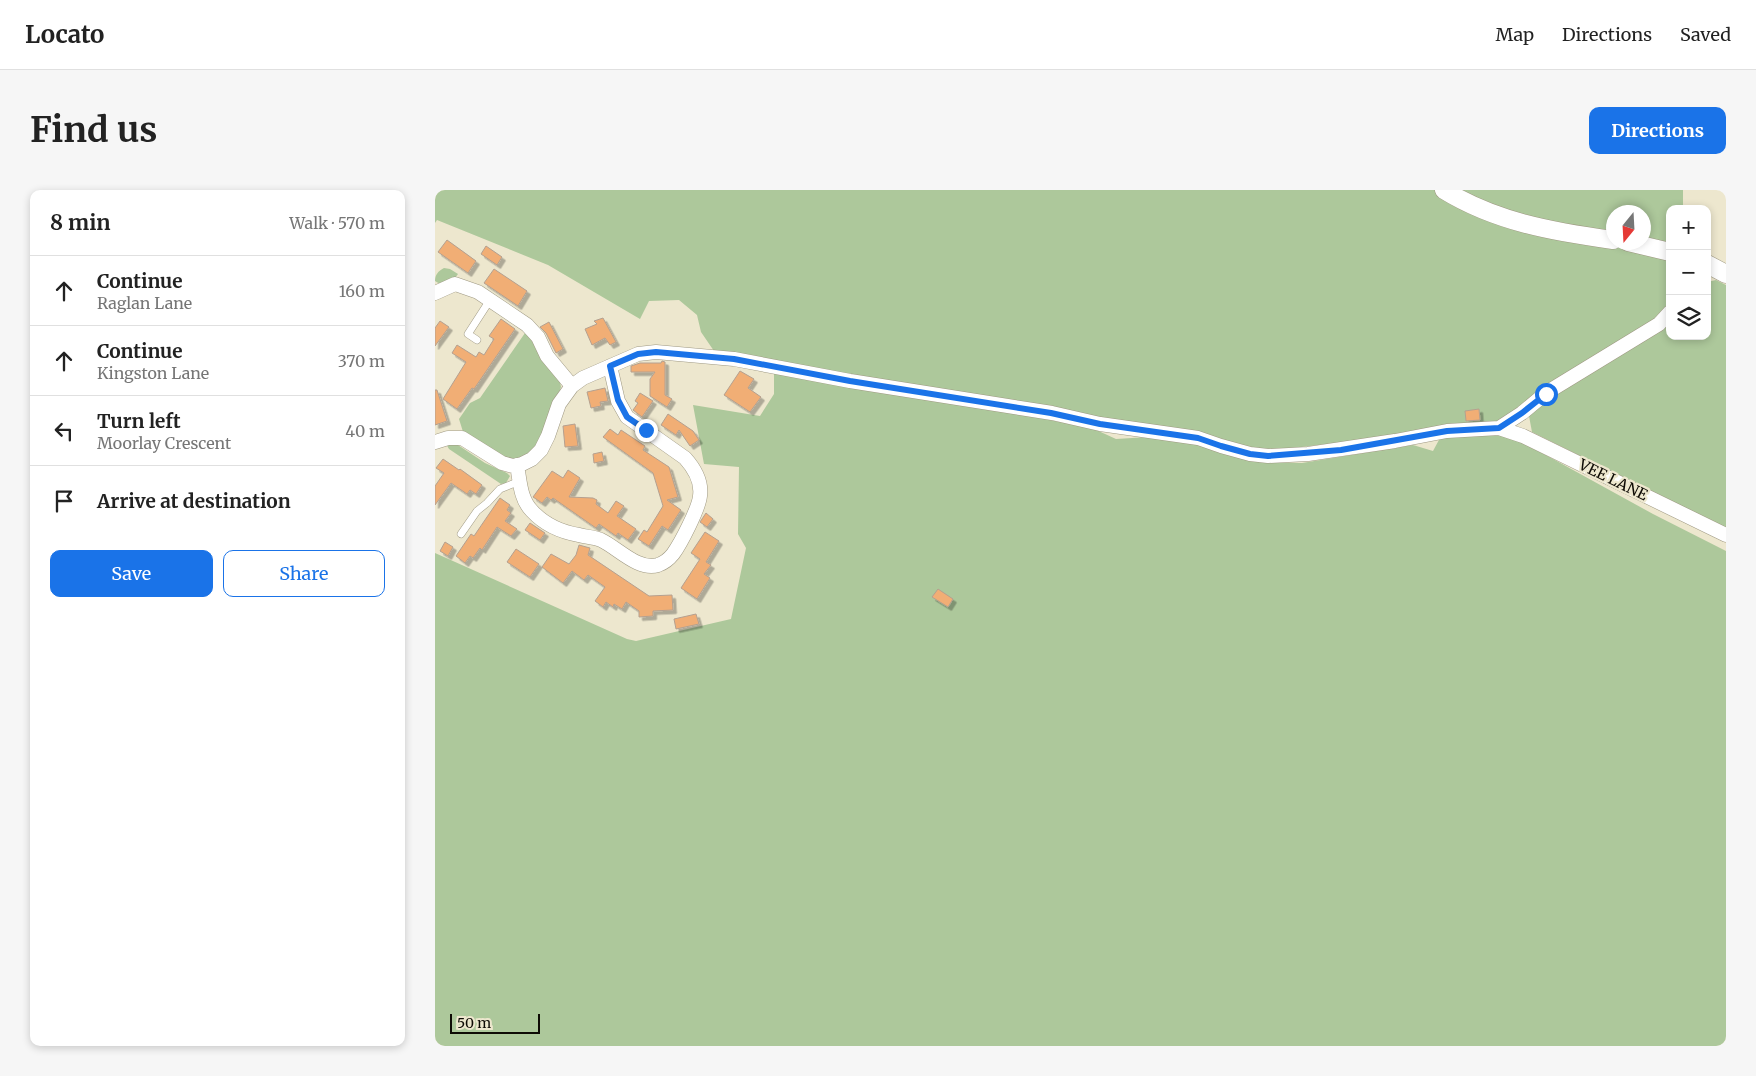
<!DOCTYPE html>
<meta charset="utf-8">
<style>
body{margin:0;font-family:Merriweather,serif;background:#f6f6f6;color:#222}
.controls{position:absolute;right:15px;top:15px;display:grid;overflow:hidden;border-radius:10px;box-shadow:0 2px 8px #0003}
.controls button{width:45px;height:45px;display:grid;place-items:center;padding:0;border:0;border-bottom:1px solid #e0e0e0;background:#fff;color:#222;font:25px sans-serif}
.compass{position:absolute;left:1171px;top:15px;width:45px;height:45px;border-radius:50%;background:#fff;box-shadow:0 2px 8px #0003;rotate:198deg}
.scale{position:absolute;left:15px;bottom:12px;width:90px;box-sizing:border-box;padding-left:5px;border:2px solid #0e0b05;border-top:0;font-size:14px;line-height:18px;white-space:nowrap;color:#0e0b05;-webkit-text-stroke:4px #ede7ce;paint-order:stroke}
.stop{position:absolute;width:15px;height:15px;margin:-11px;border:4px solid #1a73e8;border-radius:50%;background:#fff}
.stop.end{background:#1a73e8;border-color:#fff;box-shadow:0 1px 5px #0008}
.list{margin:0;padding:0;list-style:none}
h2{display:flex;justify-content:space-between;align-items:center;height:65px;margin:0;padding:0 20px;font-size:21px}
h2 small{font-size:16px;font-weight:400;color:#767676}
.list li{display:grid;grid-template-columns:32px 1fr auto;gap:15px;align-items:center;box-sizing:border-box;height:70px;padding:0 20px;border-top:1px solid #e0e0e0}
.list b{display:block;font-size:19px;white-space:nowrap}
.list p{margin:0;font-size:16px;white-space:nowrap;color:#767676}
.list em{font-size:16px;font-style:normal;color:#767676}
.actions{display:flex;gap:10px;padding:15px 20px}
.actions a{flex:1;padding:11px 0;border:1px solid #1a73e8;border-radius:10px;text-align:center;font-size:18px;color:#1a73e8}
.actions .main{background:#1a73e8;color:#fff}
.icon{flex:none;width:28px;height:28px;fill:none;stroke:currentColor;stroke-width:2;stroke-linecap:round;stroke-linejoin:round}
.map{position:relative;flex:none;width:1291px;height:856px;overflow:hidden;border-radius:10px}
header{display:flex;align-items:center;gap:30px;box-sizing:border-box;height:70px;padding:0 25px;background:#fff;border-bottom:1px solid #e0e0e0}
header strong{font-size:24px}
nav{display:flex;gap:28px;margin-inline-start:auto;font-size:18px}
.intro{display:flex;align-items:center;justify-content:space-between;box-sizing:border-box;height:120px;padding:0 30px}
h1{margin:0;font-size:35px}
.button{padding:12px 22px;border-radius:10px;background:#1a73e8;color:#fff;font-size:18px;font-weight:700}
main{display:flex;gap:30px;padding:0 30px}
aside{flex:1;background:#fff;border-radius:10px;box-shadow:0 2px 8px #0003}
.map>svg:first-child{display:block}
.green{fill:#adc89b;fill-rule:evenodd}
.building{fill:#f1ae74;stroke:#b4a090;filter:url(#shadow)}
.lines{fill:none;stroke-linecap:round;stroke-linejoin:round}
.service-casing{stroke:#9f9983;stroke-width:8}
.minor-casing{stroke:#9f9983;stroke-width:15}
.tertiary-casing{stroke:#9f9983;stroke-width:19}
.service{stroke:#fff;stroke-width:7}
.minor{stroke:#fff;stroke-width:14}
.tertiary{stroke:#fff;stroke-width:18}
.route{stroke:#1a73e8;stroke-width:6}
.labels{text-anchor:middle;stroke-width:4.5;stroke-linejoin:round;paint-order:stroke}
.street-label{font-size:15px;fill:#0e0b05;stroke:#ede7ce}
</style>
<header>
<strong>Locato</strong>
<nav><a>Map</a><a>Directions</a><a>Saved</a></nav>
</header>
<div class="intro"><h1>Find us</h1><a class="button">Directions</a></div>
<main>
<aside>
<h2>8 min<small>Walk · 570 m</small></h2>
<ul class="list">
<li><svg class="icon" aria-label="ahead" viewBox="0 0 24 24"><path d="M12 20V5M6 11l6-6 6 6"/></svg><div><b>Continue</b><p>Raglan Lane</p></div><em>160 m</em></li>
<li><svg class="icon" aria-label="ahead" viewBox="0 0 24 24"><path d="M12 20V5M6 11l6-6 6 6"/></svg><div><b>Continue</b><p>Kingston Lane</p></div><em>370 m</em></li>
<li><svg class="icon" aria-label="left" viewBox="0 0 24 24"><path d="M17 20v-9H6M10 6l-5 5 5 5"/></svg><div><b>Turn left</b><p>Moorlay Crescent</p></div><em>40 m</em></li>
<li><svg class="icon" aria-label="arrive" viewBox="0 0 24 24"><path d="M6 21V4h12l-3 4 3 4H6"/></svg><div><b>Arrive at destination</b></div></li>
</ul>
<div class="actions"><a class="main">Save</a><a>Share</a></div>
</aside>
<div class="map">
<svg width="1291" height="856" viewBox="0 0 1291 856">
<defs>
<filter id="shadow"><feDropShadow dx="3.5" dy="3.5" stdDeviation="0" flood-color="#0004"/></filter>
</defs>
<rect width="100%" height="100%" fill="#ede7ce"/>
<path class="green" d="M0 0H1248V19H1235V112L1217 131 1062 234 841 260 818 259 698 235 279 161 266 142 262 125 244 110 214 111 205 129 113 75 2 30 0 33ZM1178 22H1208V52H1178Z
M9 78 15 79 23 84 17 92 5 94 0 91C0 85 3 81 9 78Z
M1281 90 1291 95V338L1097 242 1094 226 1111 210 1235 130V146H1272V92Z
M90 143 95 146 125 192 126 197 105 254 89 267 76 270 29 245 24 229 35 213 45 208Z
M339 181 604 228 657 238 681 249 713 247 752 251 822 272 867 273 978 255 998 261 1005 248 1067 244 1078 247 1218 324 1291 361V856H0V363L192 449 201 451 296 429 311 358 303 344 304 277 269 274 258 215 325 226 339 204Z
M20 253 50 273 72 283 75 286 71 293 66 294 14 259 11 254Z"/>
<path class="building" d="M12 50 41 71 33 83 3 62Z
M51 56 67 67 62 75 46 64Z
M59 79 92 101 83 116 49 93Z
M168 128 181 152 175 155 170 148 157 155 150 139 162 134 159 131Z
M66 129 80 139 39 199 37 198 22 219 8 209 31 172 17 163 22 155 41 167 44 162 49 165 59 149 54 146Z
M5 131 14 137 0 156V138Z
M114 132 128 159 121 163 111 143 105 137Z
M227 171 230 172V205L237 209 232 217 215 206V189L220 182H196V176L205 173H226Z
M305 181 319 189 313 198 326 207 315 222 289 205Z
M170 198 173 211 165 212 166 216 156 218 152 202Z
M0 200H2L12 231 0 235Z
M205 203 218 211 207 227 198 220 203 213 200 211Z
M1044 219 1045 230 1031 231 1030 221Z
M233 224 258 241 264 250 255 256 244 240 241 245 226 235Z
M140 234 143 256 130 257 128 236Z
M175 239 183 245 186 240 210 256 208 260 234 277 243 307 232 310 246 320 233 340 227 336 214 356 203 349 209 340 212 342 228 316 218 283 168 247Z
M167 262 169 271 159 273 158 264Z
M8 269 24 280 25 279 47 295 41 304 35 300 32 304 16 293 0 315V296L9 283 1 278Z
M133 280 145 288 134 307 158 308 162 310 161 314 173 323 181 311 189 316 182 326 201 339 193 350 183 343 181 346 164 334 161 338 118 308 116 310 112 307 107 313 98 307 117 281 128 288Z
M65 308 75 315 72 320 76 323 70 331 82 339 76 346 62 337 47 360 45 358 38 368 35 366 30 373 21 366 36 344 39 346Z
M271 323 278 329 272 337 265 332Z
M95 333 110 343 105 350 90 340Z
M270 342 284 351 271 372 276 375 269 384 275 388 262 409 246 398 265 369 256 363Z
M10 352 18 357 13 366 5 361Z
M144 355 155 358 153 365 214 406 237 405 238 420 218 421V426L204 427V421L191 412 187 419 179 414 178 417 171 412 168 417 160 411 170 397 153 385 149 390 137 381 128 393 107 377 116 364 134 374 141 365Z
M81 359 104 374 95 387 72 372Z
M503 399 518 409 513 417 497 407Z
M261 424 264 434 241 439 239 429Z"/>
<g class="lines">
<defs>
<path id="service" d="M42 150 33 144 55 110
M26 344 42 321 52 313 65 299 85 291"/>
<path id="minor" d="M0 103 20 94 43 102 92 135 103 147 112 166 137 196
M1064 238 1088 246 1291 345
M0 252 13 248H27L67 273 78 276 87 274 97 269 106 260 113 246 124 214 137 196 148 188 203 164 221 162 299 169 415 191 617 223 665 234 763 248 786 256 815 264 833 266 873 264 960 251 1012 241 1064 238 1087 223 1111 203 1224 134 1235 122
M82 275C85 291 85 309 97 321 109 334 126 342 144 345 151 347 159 347 166 350 183 358 203 381 223 375 229 373 234 369 238 364 246 353 264 318 265 306 267 292 259 278 250 268L192 227 183 211 175 176"/>
<path id="tertiary" d="M1009 0C1061 32 1119 42 1178 50
M1193 52 1235 62
M1272 74 1291 84"/>
</defs>
<use href="#service" class="service-casing"/>
<use href="#minor" class="minor-casing"/>
<use href="#tertiary" class="tertiary-casing"/>
<use href="#service" class="service"/>
<use href="#minor" class="minor"/>
<use href="#tertiary" class="tertiary"/>
</g>
<g class="lines">
<path class="route" d="M211 240 192 227 183 210 175 176 203 164 221 162 299 169 415 191 616 223 665 234 763 248 786 256 815 264 833 266 906 260 1012 241 1064 238 1087 223 1111 204"/>
</g>
<g class="labels">
<g class="street-label">
<text transform="translate(1178 290) rotate(26)" y="5">VEE LANE</text>
</g>
</g>
</svg>
<div class="controls">
<button>+</button>
<button>−</button>
<button><svg class="icon" aria-label="layers" viewBox="0 0 24 24"><path d="M12 4l9 5-9 5-9-5zM3 14l9 5 9-5"/></svg></button>
</div>
<svg class="compass" viewBox="-18 -18 36 36"><path d="M0-13l5 13h-10z" fill="#e53935"/><path d="M0 13l5-13h-10z" fill="#767676"/></svg>
<div class="scale">50 m</div>
<div class="stop" style="left:1111px;top:204px"></div>
<div class="stop end" style="left:211px;top:240px"></div>
</div>
</main>
